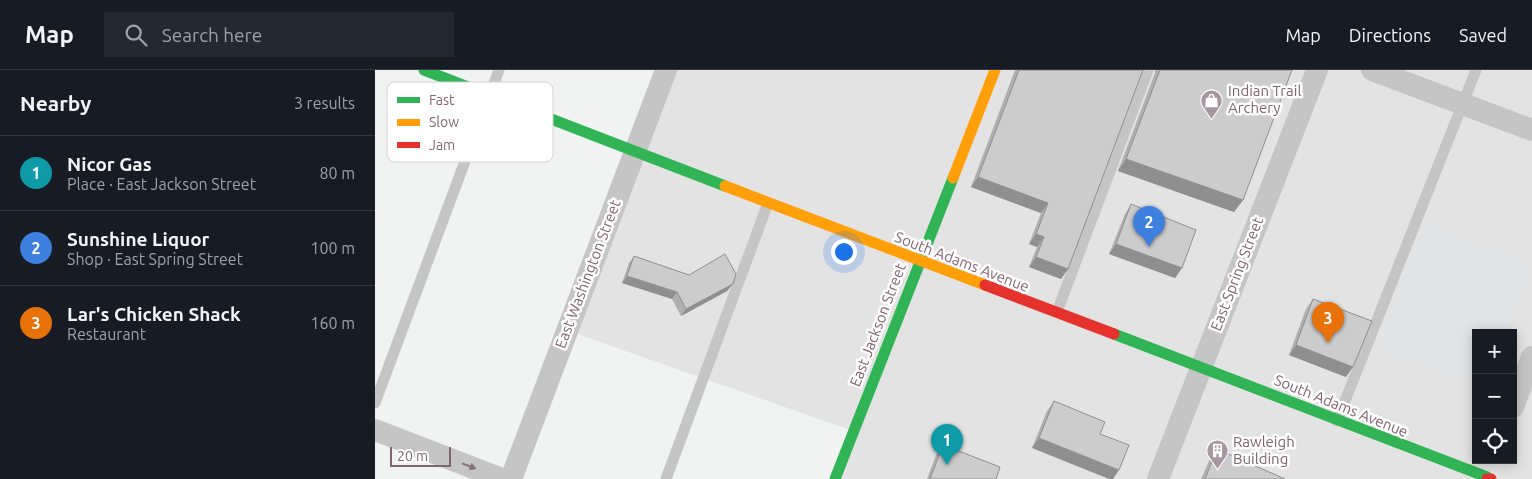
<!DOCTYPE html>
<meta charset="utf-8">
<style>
body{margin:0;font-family:Ubuntu,sans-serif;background:#242831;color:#f1f3f6}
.controls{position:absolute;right:15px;bottom:15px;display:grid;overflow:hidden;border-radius:0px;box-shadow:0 2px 12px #0003}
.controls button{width:45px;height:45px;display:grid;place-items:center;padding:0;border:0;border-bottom:1px solid #363941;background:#171b24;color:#f1f3f6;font:25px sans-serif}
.scale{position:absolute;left:15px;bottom:12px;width:61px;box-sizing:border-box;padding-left:5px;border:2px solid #806470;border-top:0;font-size:14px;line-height:18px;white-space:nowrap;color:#806470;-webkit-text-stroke:4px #fff;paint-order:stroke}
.you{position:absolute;left:468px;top:181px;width:18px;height:18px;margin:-12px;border:4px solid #fff;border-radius:50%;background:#1a73e8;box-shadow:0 0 0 8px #1a73e833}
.badge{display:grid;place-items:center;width:32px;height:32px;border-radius:50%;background:#0f766e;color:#fff;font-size:16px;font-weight:700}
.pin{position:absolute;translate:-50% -41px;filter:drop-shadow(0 1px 2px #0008)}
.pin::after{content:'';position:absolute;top:26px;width:18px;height:15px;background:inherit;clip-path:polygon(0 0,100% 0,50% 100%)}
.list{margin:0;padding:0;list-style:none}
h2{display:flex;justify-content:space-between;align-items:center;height:65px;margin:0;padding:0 20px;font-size:21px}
h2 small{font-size:16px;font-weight:400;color:#9ea1a6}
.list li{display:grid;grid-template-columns:32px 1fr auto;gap:15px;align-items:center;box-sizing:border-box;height:75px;padding:0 20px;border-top:1px solid #363941}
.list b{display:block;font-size:19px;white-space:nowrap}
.list p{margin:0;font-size:16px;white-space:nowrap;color:#9ea1a6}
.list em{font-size:16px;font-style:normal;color:#9ea1a6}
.icon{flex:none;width:28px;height:28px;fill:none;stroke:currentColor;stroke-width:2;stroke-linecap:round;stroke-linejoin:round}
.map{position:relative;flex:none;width:1157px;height:409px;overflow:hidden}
header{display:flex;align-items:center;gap:30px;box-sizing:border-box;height:70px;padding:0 25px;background:#171b24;border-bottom:1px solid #363941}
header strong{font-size:24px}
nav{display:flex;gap:28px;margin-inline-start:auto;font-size:18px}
.search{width:350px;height:45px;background:#242831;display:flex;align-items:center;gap:12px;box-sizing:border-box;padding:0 18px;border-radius:0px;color:#9ea1a6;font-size:19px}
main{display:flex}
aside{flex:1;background:#171b24}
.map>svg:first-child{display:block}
.built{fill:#e4e3e4;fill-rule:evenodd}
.green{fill:#e1e4e7}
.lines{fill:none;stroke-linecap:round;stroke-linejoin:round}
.lane{stroke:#c6c5c6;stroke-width:11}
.street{stroke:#c6c5c6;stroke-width:22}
.fast{stroke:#30b455;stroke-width:11}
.slow{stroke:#ff9f0a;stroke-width:11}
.jam{stroke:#e5322d;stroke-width:11}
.wall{fill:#b0afb0}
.shaded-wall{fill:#908f90}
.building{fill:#cdcccd;stroke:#908f90}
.oneway{fill:#876e79}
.labels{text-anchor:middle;stroke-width:5;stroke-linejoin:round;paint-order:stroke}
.poi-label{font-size:15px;fill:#806470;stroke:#fff;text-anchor:start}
.street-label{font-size:15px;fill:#806470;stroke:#fff}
.key{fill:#fff;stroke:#d9d0d4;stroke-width:1}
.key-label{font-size:14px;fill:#806470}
</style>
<header>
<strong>Map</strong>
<div class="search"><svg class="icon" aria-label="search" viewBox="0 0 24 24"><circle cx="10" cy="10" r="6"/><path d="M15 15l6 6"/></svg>Search here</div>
<nav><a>Map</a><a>Directions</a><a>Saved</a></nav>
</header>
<main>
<aside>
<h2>Nearby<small>3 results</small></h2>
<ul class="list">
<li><span class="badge" style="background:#0f9aa8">1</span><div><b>Nicor Gas</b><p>Place · East Jackson Street</p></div><em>80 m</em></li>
<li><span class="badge" style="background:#3f7fe0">2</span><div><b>Sunshine Liquor</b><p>Shop · East Spring Street</p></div><em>100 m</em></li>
<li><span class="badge" style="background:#e8710a">3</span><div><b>Lar's Chicken Shack</b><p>Restaurant</p></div><em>160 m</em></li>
</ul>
</aside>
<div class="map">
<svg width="1157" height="409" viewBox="0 0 1157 409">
<rect width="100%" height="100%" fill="#f1f3f3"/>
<path class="built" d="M291 0H1157V409H460L478 361 191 260ZM1101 263H1138V390H1101Z"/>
<path class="green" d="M1051 153 1157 194 1129 263H1101V315L1002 277Z"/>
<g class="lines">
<path class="lane" d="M682 242 773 0
M0 333 124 0
M962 351 1101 0
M291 409 393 133"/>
<path class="street" d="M997 0 1157 60
M1138 337 1157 287
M0 360 127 409
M136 409 291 0
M783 409 942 0"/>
<path class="fast" d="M49 0 350 116
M739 264 1112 407
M460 409 578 108"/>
<path class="slow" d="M578 108 620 0
M350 116 610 215"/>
<path class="jam" d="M610 215 739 264
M1112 409H1116"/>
</g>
<path class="wall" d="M640 0H768L686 209 654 197 662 177 654 174 666 143 596 117Z
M780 0H917L868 130 859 142 743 101 780 3Z
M756 134 807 198 800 208 734 184 750 144Z
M259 186 314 205 358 214 352 221 306 246 297 229 247 213 254 193Z
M938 229 971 307 914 285 931 239Z
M679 331 730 352 657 378 672 341Z
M568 375 621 409H552L561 385Z
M842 379 910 409H826L834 391Z"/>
<path class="shaded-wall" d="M751 89 868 130 859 142 743 101Z
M603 107 673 133 666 143 596 117Z
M661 164 669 167 662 177 654 174Z
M741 174 807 198 800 208 734 184Z
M661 187 693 199 686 209 654 197Z
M252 206 302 222 297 229 247 213Z
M358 214 352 221 306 246 311 239Z
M921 275 978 297 971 307 914 285Z
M664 368 744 400 738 409H734L657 378Z"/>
<path class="building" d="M644 0H768L693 199 661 187 669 167 661 164 673 133 603 107Z
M785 0H917L868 130 751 89Z
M756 134 821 160 807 198 741 174Z
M350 184 361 204 358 214 311 239 302 222 252 206 259 186 314 205Z
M938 229 997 251 978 297 921 275Z
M679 331 730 352 725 364 754 375 744 400 664 368Z
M568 375 625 397 621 409H555Z
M842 379 910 409H830Z"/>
<defs><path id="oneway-solid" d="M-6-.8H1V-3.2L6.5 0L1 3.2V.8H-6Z" transform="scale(1.25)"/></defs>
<use class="oneway" href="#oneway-solid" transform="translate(94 396) rotate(21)"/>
<defs>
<symbol id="shop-pin" viewBox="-11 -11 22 30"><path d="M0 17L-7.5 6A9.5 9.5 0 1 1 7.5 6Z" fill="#a8969e" stroke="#fff"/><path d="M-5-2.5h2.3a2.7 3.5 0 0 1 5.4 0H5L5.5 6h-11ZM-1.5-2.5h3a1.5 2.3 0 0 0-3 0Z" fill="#fff"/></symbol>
<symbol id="building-pin" viewBox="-11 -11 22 30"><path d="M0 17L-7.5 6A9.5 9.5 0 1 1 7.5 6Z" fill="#a8969e" stroke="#fff"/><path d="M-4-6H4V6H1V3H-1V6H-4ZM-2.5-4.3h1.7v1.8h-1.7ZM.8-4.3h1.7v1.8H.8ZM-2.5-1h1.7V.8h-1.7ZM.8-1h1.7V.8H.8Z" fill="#fff"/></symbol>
</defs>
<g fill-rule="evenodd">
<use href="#shop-pin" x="824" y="18" width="25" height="34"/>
<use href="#building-pin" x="830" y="368" width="25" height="34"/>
</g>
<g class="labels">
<g class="poi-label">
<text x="853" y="26">Indian Trail<tspan x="853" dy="17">Archery</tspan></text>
<text x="858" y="377">Rawleigh<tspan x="858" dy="17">Building</tspan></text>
</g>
<g class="street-label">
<text transform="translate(587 192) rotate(21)" y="5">South Adams Avenue</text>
<text transform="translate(213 204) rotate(-69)" y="5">East Washington Street</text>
<text transform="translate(862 204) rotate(-69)" y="5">East Spring Street</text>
<text transform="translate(503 255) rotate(-69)" y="5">East Jackson Street</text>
<text transform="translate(966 336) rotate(22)" y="5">South Adams Avenue</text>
</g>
</g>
<rect x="12" y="12" width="166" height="80" rx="8" class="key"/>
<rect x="22" y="27" width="23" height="6" fill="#30b455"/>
<rect x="22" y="49" width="23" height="7" fill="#ff9f0a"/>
<rect x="22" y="72" width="23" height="6" fill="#e5322d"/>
<g class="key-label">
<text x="54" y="35">Fast</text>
<text x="54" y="57">Slow</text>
<text x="54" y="80">Jam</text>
</g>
</svg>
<div class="controls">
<button>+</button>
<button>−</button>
<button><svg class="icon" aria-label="locate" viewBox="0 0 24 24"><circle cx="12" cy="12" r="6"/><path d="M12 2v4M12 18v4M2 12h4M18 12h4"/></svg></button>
</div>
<div class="scale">20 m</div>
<div class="you"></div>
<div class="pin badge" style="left:572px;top:395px;background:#0f9aa8">1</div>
<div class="pin badge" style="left:774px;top:177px;background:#3f7fe0">2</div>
<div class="pin badge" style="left:953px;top:273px;background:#e8710a">3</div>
</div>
</main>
